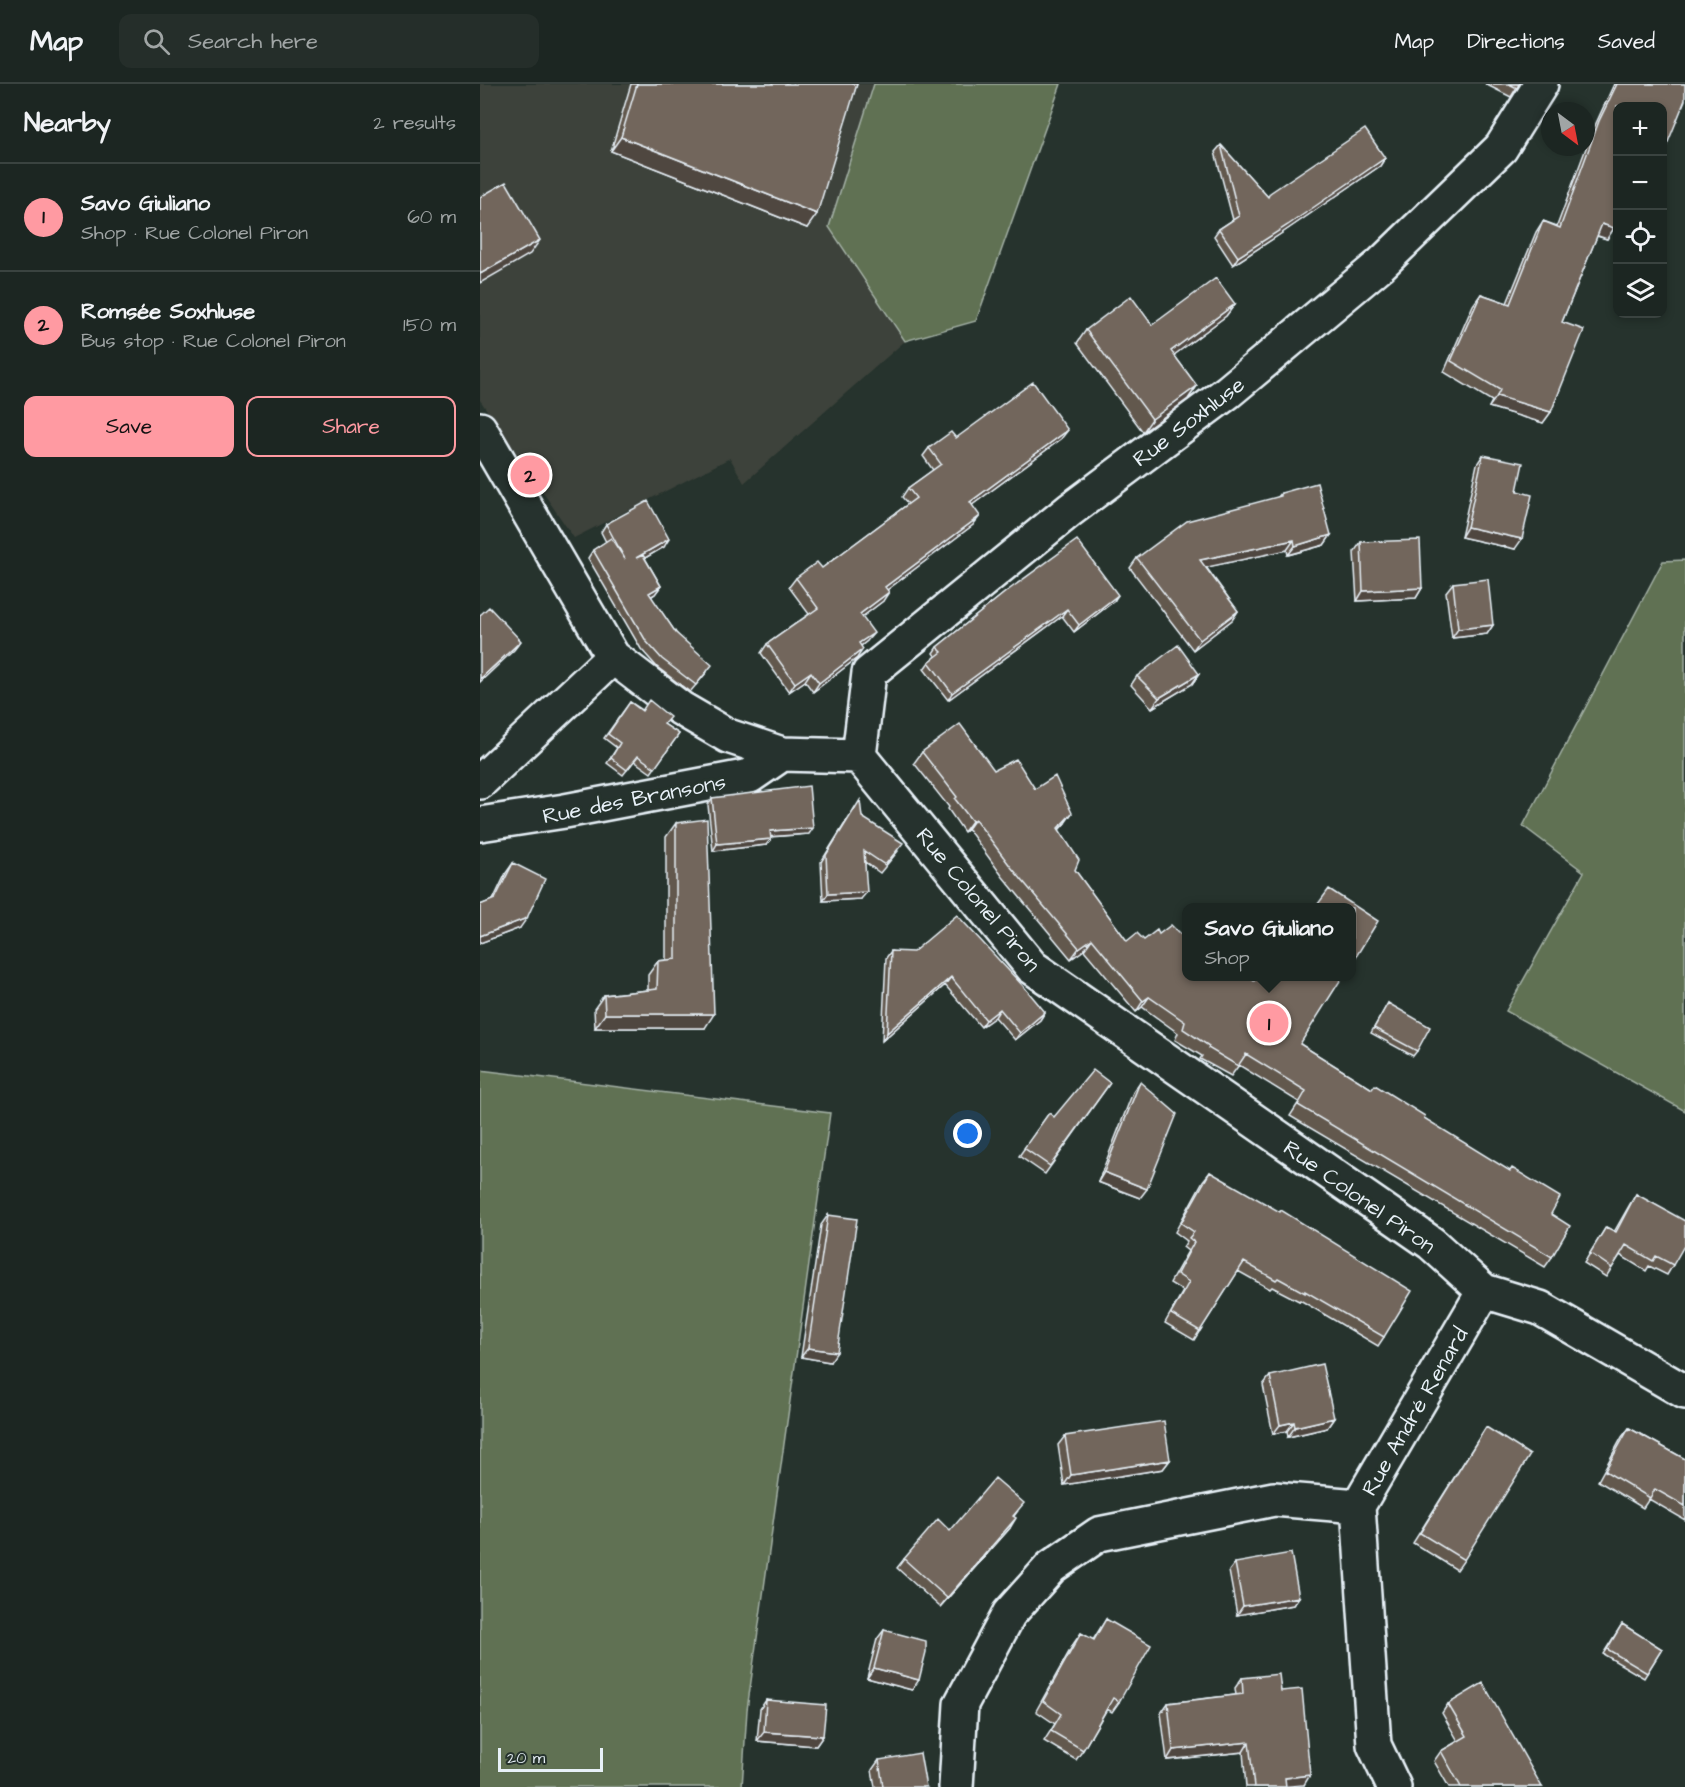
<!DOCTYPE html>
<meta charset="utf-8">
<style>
body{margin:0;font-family:"Architects Daughter",sans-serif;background:#252e2a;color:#f1f3f6}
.controls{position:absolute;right:18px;top:18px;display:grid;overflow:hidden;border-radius:12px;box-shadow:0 3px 9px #0003}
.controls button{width:54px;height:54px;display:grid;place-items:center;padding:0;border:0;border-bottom:2px solid #3a4340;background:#1c2622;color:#f1f3f6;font:30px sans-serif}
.compass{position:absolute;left:1061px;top:18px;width:54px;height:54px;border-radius:50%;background:#1c2622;box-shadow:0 3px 9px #0003;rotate:148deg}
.scale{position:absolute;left:18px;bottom:15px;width:105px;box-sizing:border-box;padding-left:6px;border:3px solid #e8f1f8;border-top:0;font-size:16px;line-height:21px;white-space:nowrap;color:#e8f1f8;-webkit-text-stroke:4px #26332d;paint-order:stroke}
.you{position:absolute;left:488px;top:1050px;width:21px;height:21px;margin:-15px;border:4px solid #fff;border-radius:50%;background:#1a73e8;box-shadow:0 0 0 9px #1a73e833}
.badge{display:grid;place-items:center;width:39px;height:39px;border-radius:50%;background:#ff9aa2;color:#111;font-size:20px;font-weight:700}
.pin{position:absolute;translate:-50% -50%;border:3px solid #fff;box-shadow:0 2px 6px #0006}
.popup{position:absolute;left:702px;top:819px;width:174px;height:78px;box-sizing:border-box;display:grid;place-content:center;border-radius:12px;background:#1c2622;filter:drop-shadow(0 2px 4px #0005);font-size:20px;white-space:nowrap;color:#a0a5a5}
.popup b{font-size:22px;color:#f1f3f6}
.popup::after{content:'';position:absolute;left:50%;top:100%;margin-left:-12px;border:12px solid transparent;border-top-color:#1c2622}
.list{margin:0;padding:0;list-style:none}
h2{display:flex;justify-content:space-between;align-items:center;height:78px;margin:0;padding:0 24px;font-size:26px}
h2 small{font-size:20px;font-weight:400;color:#a0a5a5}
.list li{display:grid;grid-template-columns:39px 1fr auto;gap:18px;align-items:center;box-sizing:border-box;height:108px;padding:0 24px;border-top:2px solid #3a4340}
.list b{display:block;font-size:22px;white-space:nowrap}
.list p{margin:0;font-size:20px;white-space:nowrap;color:#a0a5a5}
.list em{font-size:20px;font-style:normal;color:#a0a5a5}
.actions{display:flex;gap:12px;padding:18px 24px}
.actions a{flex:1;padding:14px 0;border:2px solid #ff9aa2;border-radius:12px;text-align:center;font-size:21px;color:#ff9aa2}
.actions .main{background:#ff9aa2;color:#111}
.icon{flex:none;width:33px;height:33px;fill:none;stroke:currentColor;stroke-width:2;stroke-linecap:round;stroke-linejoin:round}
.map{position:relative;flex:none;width:1205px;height:1703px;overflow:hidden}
header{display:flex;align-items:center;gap:36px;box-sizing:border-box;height:84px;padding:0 30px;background:#1c2622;border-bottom:2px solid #3a4340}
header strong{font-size:28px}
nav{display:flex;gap:33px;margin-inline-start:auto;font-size:21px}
.search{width:420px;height:54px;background:#252e2a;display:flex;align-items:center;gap:15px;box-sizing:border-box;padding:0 21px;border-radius:12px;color:#a0a5a5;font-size:22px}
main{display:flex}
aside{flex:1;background:#1c2622}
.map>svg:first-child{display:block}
.built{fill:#3d423b}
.green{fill:#607153;stroke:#a4b1a6;stroke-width:1.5}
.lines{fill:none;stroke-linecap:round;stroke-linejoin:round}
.minor-casing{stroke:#e8f1f8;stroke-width:38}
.minor{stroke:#26332d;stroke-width:33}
.wall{fill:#62584e;stroke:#e8f1f8;stroke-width:1.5}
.shaded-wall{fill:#504740;stroke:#e8f1f8;stroke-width:1.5}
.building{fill:#72665b;stroke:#e8f1f8;stroke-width:1.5}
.labels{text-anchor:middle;stroke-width:6;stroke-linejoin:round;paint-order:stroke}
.street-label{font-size:22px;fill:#e8f1f8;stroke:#26332d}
</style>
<header>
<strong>Map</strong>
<div class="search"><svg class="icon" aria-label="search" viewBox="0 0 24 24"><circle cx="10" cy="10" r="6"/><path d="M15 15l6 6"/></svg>Search here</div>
<nav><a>Map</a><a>Directions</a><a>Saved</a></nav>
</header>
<main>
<aside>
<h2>Nearby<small>2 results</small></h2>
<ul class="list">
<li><span class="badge">1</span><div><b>Savo Giuliano</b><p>Shop · Rue Colonel Piron</p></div><em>60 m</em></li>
<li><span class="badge">2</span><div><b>Romsée Soxhluse</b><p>Bus stop · Rue Colonel Piron</p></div><em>150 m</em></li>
</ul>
<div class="actions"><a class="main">Save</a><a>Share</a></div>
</aside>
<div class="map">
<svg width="1205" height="1703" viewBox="0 0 1205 1703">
<rect width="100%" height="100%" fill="#26332d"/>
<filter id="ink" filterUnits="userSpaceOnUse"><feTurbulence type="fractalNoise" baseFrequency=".0167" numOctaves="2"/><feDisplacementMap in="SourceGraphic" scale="12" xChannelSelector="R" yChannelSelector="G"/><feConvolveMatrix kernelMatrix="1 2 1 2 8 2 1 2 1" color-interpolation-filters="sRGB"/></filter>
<g filter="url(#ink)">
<path class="built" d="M0 0H394L349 143 425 257 264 399 250 374 94 454 0 316Z"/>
<path class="green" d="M394 0H581L496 237 425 257 349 143Z
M1205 476V1027L1026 927 1104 788 1043 742 1183 477Z
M0 986 350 1029 267 1626 262 1703H0Z"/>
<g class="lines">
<defs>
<path id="minor" d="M0 345 133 573 200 624 248 652 302 670 379 672 552 883 951 1159 1004 1207 1060 1224 1205 1308
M379 672 389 589 590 426 748 308 900 181 1021 64 1061 0
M0 698 133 573
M0 740 85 727 270 692 302 670
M878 1422 894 1661 914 1703
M878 1422 1004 1207
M476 1703 481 1620 529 1530 571 1483 619 1450 794 1415 878 1422"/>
</defs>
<use href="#minor" class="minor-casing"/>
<use href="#minor" class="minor"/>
</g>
<path class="wall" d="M151 0H377L327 144 131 67Z
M1005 0H1039L1031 13Z
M1134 0H1205L1137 22 1134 144 1127 155 1117 152 1082 238 1071 328 1063 339 1009 323 1012 317 964 288 993 221 1001 210 1027 219 1056 148 1063 137 1077 142 1112 48Z
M741 61 788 113 905 74 900 82 802 149 753 181 734 152 739 145 753 136 735 68Z
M755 220 746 232 694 271 717 302 708 315 663 348 597 259 606 246 672 241Z
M476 354 581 355 492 421 493 441 407 506 403 517 382 533 387 557 381 562 377 574 333 608 325 597 309 608 281 569 287 560 329 530 309 503 316 494 342 484 428 420 422 413 428 404 453 386 443 372 449 364Z
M1003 371 1037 407 1035 465 981 453 997 380Z
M801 409 851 451 844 461 808 471 807 466 726 483 758 527 752 536 713 566 650 484 657 474 798 413Z
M126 440 184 463 165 474 181 502 175 510 171 513 196 549 227 588 210 608 177 583 161 565 108 474 113 466 126 458 121 448Z
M881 458 942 504 936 514 877 517 874 468Z
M973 499 1013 541 1007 550 972 554 966 508Z
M527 507 634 517 594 548 582 532 468 616 444 585 449 578 456 573 453 569 457 563Z
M719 590 712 600 672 624 651 601 657 592Z
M150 618 199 650 171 689 154 677 143 691 127 679 137 664 124 654Z
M442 668 514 686 555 705 585 739 579 746 595 786 647 857 664 856 679 850H700L820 960 892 1005 944 1034 1071 1130 1072 1173 1065 1183 810 1032 819 1018 759 981 751 992 720 975 722 972 695 956 698 949 662 923 656 928 604 866 591 875 523 793 488 745 484 748 468 725 469 723 434 679Z
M232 714 329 750 290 753 291 755 286 761 233 767 228 721Z
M375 723 382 733 418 767 400 789 385 778 381 815 343 817 341 778Z
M196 739 225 944H115L114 925 124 911 168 906V891L178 877 186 876V753Z
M33 779 40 844 0 859V821L13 816 26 789Z
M411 867 565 928 560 936 535 956 515 933 501 943 465 901 402 957 406 874Z
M908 919 937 967 933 972 891 949Z
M660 998V1114L618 1098 653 1008Z
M630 999 565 1090 539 1072 569 1029 574 1033Z
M730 1088 904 1253 898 1262 820 1216 819 1217 792 1203 790 1205 758 1187 714 1256 685 1239 703 1207 690 1199 708 1167 703 1163 707 1157 695 1148 723 1097Z
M1156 1110 1193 1181 1187 1191 1169 1182 1166 1187 1140 1171 1126 1193 1104 1179 1126 1143 1134 1148 1150 1120Z
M348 1131 350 1278 321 1273 341 1141Z
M790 1292 854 1334 847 1344 808 1353 807 1347 793 1350 783 1301Z
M1006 1343 984 1476 977 1486 933 1459Z
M1149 1344 1205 1375V1436L1169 1415 1163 1424 1118 1397 1142 1353Z
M585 1352 690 1376 683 1385 584 1401 578 1361Z
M537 1428 534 1432 530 1444 460 1523 417 1484 424 1475 470 1447Z
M755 1479 819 1513 813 1521 757 1531 749 1487Z
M626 1535 639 1618 632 1628 627 1625 603 1666 596 1676 564 1657 575 1640 556 1627 594 1559 601 1549 613 1556Z
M1142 1540 1182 1565 1164 1594 1123 1570Z
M404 1546 432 1606 387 1594 397 1555Z
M762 1594 801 1607 824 1701 807 1703H766L763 1668 687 1676 681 1629 688 1619 756 1611 755 1604Z
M286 1616 343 1652 336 1662 277 1657 280 1625Z
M968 1620 1062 1703H969L954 1677 961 1667 978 1657 962 1629Z
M399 1676 446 1703H395L392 1686Z"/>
<path class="shaded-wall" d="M141 53 337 130 327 144 131 67Z
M905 74 900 82 802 149 753 181 758 173Z
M1122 140 1134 144 1127 155 1115 151Z
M60 156 50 170 0 199V190Z
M755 220 746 232 682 280 691 267Z
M717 302 708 315 663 348 672 335Z
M1017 312 1071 328 1063 339 1009 323Z
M588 346 581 355 484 427 490 418Z
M500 432 493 441 399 512 405 503Z
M987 443 1042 455 1035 465 981 453Z
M851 451 844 461 808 471 815 462Z
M189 455 184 463 151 482 156 474Z
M814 456 807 466 714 486 720 476Z
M181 502 175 510 163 517 169 509Z
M942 504 936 514 877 517 883 507Z
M409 508 403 517 374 539 380 530Z
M638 511 634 517 594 548 599 541Z
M587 525 582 532 468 616 472 609Z
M758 527 752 536 713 566 720 556Z
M1013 541 1007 550 972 554 978 545Z
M394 549 387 557 373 568 379 559Z
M41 557 34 566 0 598V595Z
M383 565 377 574 333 608 339 599Z
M331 588 325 597 309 608 315 599Z
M719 590 712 600 672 624 679 614Z
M592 729 585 739 570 755 578 744Z
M495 735 488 745 484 748 492 737Z
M333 744 329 750 285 753 290 747Z
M291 755 286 761 233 767 237 760Z
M387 808 381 815 343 817 348 810Z
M47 834 40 844 0 859V852Z
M612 855 604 866 591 875 599 864Z
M471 893 465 901 402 957 407 949Z
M669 913 662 923 656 928 663 917Z
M520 925 515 933 501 943 506 936Z
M565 928 560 936 535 956 540 949Z
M125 930H234L225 944H115Z
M624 1088 667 1105 660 1114 618 1098Z
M328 1264 357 1268 350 1278 321 1273Z
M854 1334 847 1344 808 1353 815 1343Z
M814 1338 807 1347 793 1350 800 1341Z
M690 1376 683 1385 584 1401 591 1391Z
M536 1434 530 1444 460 1523 467 1514Z
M819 1513 813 1521 757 1531 763 1522Z
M394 1584 439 1596 432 1606 387 1594Z
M284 1648 343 1652 336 1662 277 1657Z
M769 1658 763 1668 687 1676 693 1666Z
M830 1691 824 1701 799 1703 805 1694Z"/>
<path class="building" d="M157 0H377L337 130 141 53Z
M1029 0H1039L1037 4Z
M1137 0H1205V16L1182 73V22H1137V136L1134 144 1122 140 1082 238 1104 246 1071 328 1017 312 1020 306 971 277 1001 210 1030 220 1063 137 1080 144 1119 37Z
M885 45 905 74 808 141 758 173 739 145 759 132 741 61 788 113 790 109Z
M26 98 60 156 0 190V113Z
M736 194 755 220 691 267 717 302 672 335 606 246 651 212 672 241Z
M553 298 588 346 490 418 500 432 405 503 409 508 380 530 394 549 379 559 383 565 339 599 331 588 315 599 287 560 338 524 316 494 337 478 342 484 436 414 428 404 461 380 449 364 471 348 476 354Z
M1003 371 1043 379 1037 407 1052 411 1042 455 987 443Z
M837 399 851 451 815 462 814 456 720 476 758 527 720 556 657 474 707 437 801 412V409Z
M168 417 189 455 156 474 163 471 181 502 169 509 196 549 232 581 216 601 182 575 166 557 113 466 131 454 145 475 126 440Z
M597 456 638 511 599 541 587 525 472 609 449 578 462 568 457 563 527 507Z
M940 456 942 504 883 507 881 458Z
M1008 495 1013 541 978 545 973 499Z
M9 523 41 557 0 595V531Z
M698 561 719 590 679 614 657 592Z
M169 616 190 633 184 640 199 650 175 684 158 672 147 686 131 674 140 659 128 650 150 618 162 627Z
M480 640 514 686 536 675 555 705 575 692 592 729 578 744 599 776 595 786 647 857 657 849 664 856 677 846 679 850 691 841 700 850 706 846V892H767L774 897 778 892H863L820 960 892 1005 895 1001 945 1032 944 1034 1030 1087 1032 1084 1080 1113 1071 1130 1090 1142 1072 1173 818 1021 826 1007 766 970 758 982 728 964 729 962 703 945 705 938 669 913 663 917 612 855 599 864 531 783 495 735 492 737 475 715 477 713 442 668Z
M329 702 333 744 290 747 291 755 237 760 232 714Z
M380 716 382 733 423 759 405 781 384 767 387 808 348 810 346 771Z
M227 735 234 930H125L124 911 177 905 178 877 196 875V739Z
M33 779 65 795 47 834 0 852V821L15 815Z
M849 805 898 837 872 879V824H835Z
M477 831 545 904 565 928 540 949 520 925 506 936 471 893 407 949 411 867 433 868Z
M908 919 950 943 937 967 894 944Z
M613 986 630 999 570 1082 544 1064 569 1029 574 1033Z
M660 998 697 1030 667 1105 624 1088Z
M730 1088 800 1128 801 1126 932 1207 904 1253 825 1207V1209L798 1194 796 1196 764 1178 720 1247 691 1230 709 1198 697 1190 714 1158 709 1154 714 1148 701 1139Z
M1156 1110 1205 1137V1160L1193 1181 1176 1172 1173 1177 1146 1161 1132 1184 1110 1169 1126 1143 1136 1148Z
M348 1131 377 1135 357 1268 328 1264Z
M842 1280 854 1334 815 1343 814 1338 800 1341 790 1292Z
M684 1337 690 1376 591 1391 585 1352Z
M1006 1343 1050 1371 984 1476 940 1449Z
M1149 1344 1205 1375V1422L1175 1405 1170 1414 1125 1387Z
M515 1394 544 1419 533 1432 536 1434 467 1514 424 1475 458 1435 470 1447Z
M811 1469 819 1513 763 1522 755 1479Z
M626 1535 671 1561 639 1618 633 1614 603 1666 571 1647 581 1630 563 1617 601 1549 614 1556Z
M1142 1540 1182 1565 1167 1589 1127 1565Z
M404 1546 446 1557V1568L439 1596 394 1584Z
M799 1590 801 1607 822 1605 830 1691 805 1694 806 1703H774L769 1658 693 1666 688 1619 763 1610 762 1594Z
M1003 1599 1062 1703H981L961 1667 987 1652 968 1620Z
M286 1616 346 1621 343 1652 284 1648Z
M440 1669 446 1703H403L399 1676Z"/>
</g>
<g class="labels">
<g class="street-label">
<text transform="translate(708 337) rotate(-37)" y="8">Rue Soxhluse</text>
<text transform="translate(154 714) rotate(-11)" y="8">Rue des Bransons</text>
<text transform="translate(499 815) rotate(50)" y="8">Rue Colonel Piron</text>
<text transform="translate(880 1112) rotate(35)" y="8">Rue Colonel Piron</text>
<text transform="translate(934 1327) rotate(-60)" y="8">Rue André Renard</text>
</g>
</g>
</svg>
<div class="controls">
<button>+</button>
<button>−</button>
<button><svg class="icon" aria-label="locate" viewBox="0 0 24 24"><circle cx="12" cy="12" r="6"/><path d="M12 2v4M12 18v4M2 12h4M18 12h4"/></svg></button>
<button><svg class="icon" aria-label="layers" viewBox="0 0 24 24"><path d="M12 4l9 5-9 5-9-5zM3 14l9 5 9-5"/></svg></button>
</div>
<svg class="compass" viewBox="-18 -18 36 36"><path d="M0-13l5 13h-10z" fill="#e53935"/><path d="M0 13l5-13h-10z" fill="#a0a5a5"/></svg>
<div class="scale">20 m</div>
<div class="you"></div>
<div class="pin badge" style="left:789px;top:939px">1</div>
<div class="popup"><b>Savo Giuliano</b>Shop</div>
<div class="pin badge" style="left:50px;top:391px">2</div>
</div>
</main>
